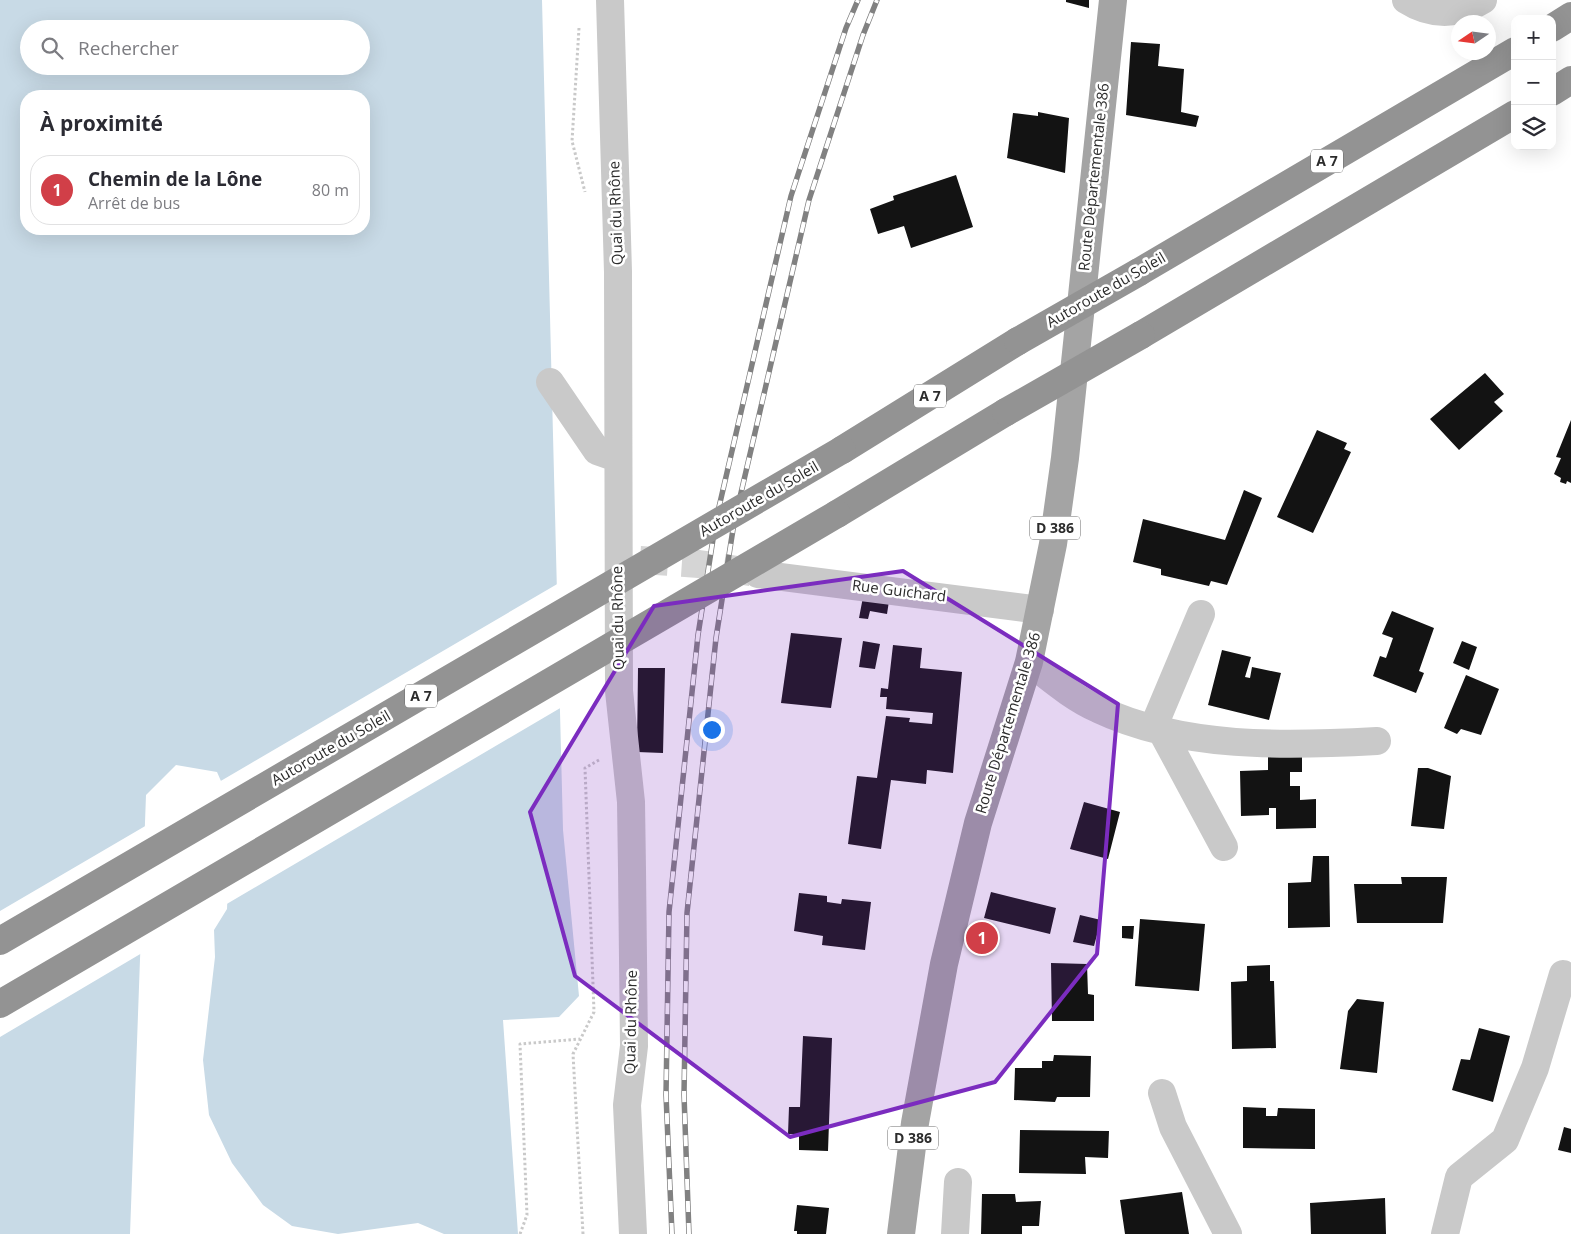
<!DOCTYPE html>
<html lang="fr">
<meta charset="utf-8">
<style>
body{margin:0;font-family:"Open Sans",sans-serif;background:#f2f2f3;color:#2b2b33}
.controls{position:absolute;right:15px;top:15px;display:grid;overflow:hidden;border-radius:10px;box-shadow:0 5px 20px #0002}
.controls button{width:45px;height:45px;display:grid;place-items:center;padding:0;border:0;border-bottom:1px solid #e1e1e2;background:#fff;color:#2b2b33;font:25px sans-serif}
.compass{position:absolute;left:1451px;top:15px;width:45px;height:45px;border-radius:50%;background:#fff;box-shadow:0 5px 20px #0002;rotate:257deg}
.you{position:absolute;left:711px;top:729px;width:18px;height:18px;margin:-12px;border:4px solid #fff;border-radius:50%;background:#1a73e8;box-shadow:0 0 0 8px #1a73e833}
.badge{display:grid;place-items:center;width:32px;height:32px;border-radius:50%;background:#d13f48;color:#fff;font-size:16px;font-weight:700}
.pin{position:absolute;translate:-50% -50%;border:2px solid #fff;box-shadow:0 1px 5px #0006}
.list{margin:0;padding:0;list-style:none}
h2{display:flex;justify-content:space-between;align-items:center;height:65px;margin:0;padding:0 20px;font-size:21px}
h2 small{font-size:16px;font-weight:400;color:#7c7c81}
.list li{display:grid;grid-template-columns:32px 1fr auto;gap:15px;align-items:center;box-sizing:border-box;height:70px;margin:0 10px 10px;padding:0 10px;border:1px solid #e1e1e2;border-radius:20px}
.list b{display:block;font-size:19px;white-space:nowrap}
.list p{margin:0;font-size:16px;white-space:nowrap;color:#7c7c81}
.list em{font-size:16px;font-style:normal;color:#7c7c81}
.icon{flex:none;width:28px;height:28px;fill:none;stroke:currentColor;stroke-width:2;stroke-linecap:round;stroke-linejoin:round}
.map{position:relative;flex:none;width:1571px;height:1234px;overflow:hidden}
.search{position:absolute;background:#fff;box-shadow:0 5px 20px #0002;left:20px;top:20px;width:350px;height:55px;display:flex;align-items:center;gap:12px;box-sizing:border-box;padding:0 18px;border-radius:28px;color:#7c7c81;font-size:19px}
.panel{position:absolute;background:#fff;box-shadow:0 5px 20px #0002;left:20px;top:90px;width:350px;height:145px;border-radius:20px}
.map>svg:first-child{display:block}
.water{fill:#c8dae6;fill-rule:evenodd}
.pier{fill:#fff}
.building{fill:#131313}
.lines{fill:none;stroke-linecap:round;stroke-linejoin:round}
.minor-tunnel{stroke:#d5d5d5;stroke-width:28;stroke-dasharray:28 14;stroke-linecap:butt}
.path{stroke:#c9c9c9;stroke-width:3;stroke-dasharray:2.5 2.5;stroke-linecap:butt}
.minor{stroke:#c9c9c9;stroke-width:28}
.major{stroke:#a4a4a4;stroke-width:28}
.highway{stroke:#939393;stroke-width:28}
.rail-casing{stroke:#818181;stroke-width:5.5}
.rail{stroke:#fff;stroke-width:4;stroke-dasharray:11;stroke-linecap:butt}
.highway-bridge{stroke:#939393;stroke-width:28}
.marked{fill:#7b2cbf;fill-opacity:0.2;stroke:#7b2cbf;stroke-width:4;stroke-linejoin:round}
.labels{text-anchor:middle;stroke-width:5;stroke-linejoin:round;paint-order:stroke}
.shield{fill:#fff;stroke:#6b6b6b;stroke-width:1}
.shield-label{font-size:14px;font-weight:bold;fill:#2c2c2c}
.street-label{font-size:15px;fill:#2c2c2c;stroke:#fff}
</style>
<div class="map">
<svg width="1571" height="1234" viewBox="0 0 1571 1234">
<rect width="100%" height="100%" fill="#fff"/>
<path class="water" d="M0 0H542L563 830 579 996 559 1017 503 1020 518 1234H444L418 1223 338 1234 292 1226 263 1205 232 1163 209 1115 203 1060 215 957 214 930 227 909 231 804 217 772 176 765 146 795 130 1234H0ZM29 29H361V66H29ZM26 96H364V229H26Z"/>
<path class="pier" d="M559 583 562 707 225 905 228 805 219 782Z
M147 825 142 953 0 1037V911Z"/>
<path class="building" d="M1066 0H1089V8L1066 2Z
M1131 42 1160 44 1158 66 1184 69 1181 112 1199 116 1196 127 1126 115Z
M1038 112 1069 118 1065 173 1007 158 1013 113 1038 116Z
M956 175 973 227 911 248 904 226 878 234 870 209 894 200 893 196Z
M1485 373 1504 394 1494 402 1503 411 1459 450 1430 419Z
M1571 420V483L1567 481 1566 484 1560 482 1561 478 1554 474 1561 458 1556 457Z
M1317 430 1347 443 1344 449 1351 452 1313 533 1277 517Z
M1244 490 1262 498 1227 585 1211 581 1209 586 1161 575V569L1133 562 1143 519 1225 540Z
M863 597 889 601 887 614 870 611 868 619 859 618Z
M1392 611 1434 628 1419 671 1424 673 1416 693 1373 676 1380 656 1386 658 1393 638 1382 634Z
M791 633 842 638 831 708 781 703Z
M863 641 880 644 875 669 859 667Z
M1462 641 1477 647 1469 670 1453 663Z
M893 645 922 648 920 668 962 672 953 773 927 770 926 784 891 780 881 849 848 844 857 776 877 778 886 716 910 718 909 722 932 724 933 713 886 709 887 697H880L881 688 888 689Z
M1222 650 1251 657 1245 677 1250 678 1252 667 1281 673 1269 720 1208 705Z
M638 668H665L663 753 637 752Z
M1466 675 1499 689 1481 735 1461 729 1457 734 1444 728Z
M1268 751H1302V772H1290V786H1300V800L1316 799V828L1276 829V808H1269V815L1241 816 1240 771 1268 770Z
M1418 768H1428L1451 776 1444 829 1411 826Z
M1084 802 1120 812 1108 859 1070 849Z
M1313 856H1329L1330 927 1288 928V883L1311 882Z
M1401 877H1447L1443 923H1357L1354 884H1402Z
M991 892 1056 908 1050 934 984 918Z
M799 893 827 896V902L841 904 842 899 871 902 865 950 822 945 823 936 794 931Z
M1080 915 1101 920 1094 946 1073 942Z
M1140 919 1205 924 1199 991 1135 986Z
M1122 926H1134L1133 939 1122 938Z
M1051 963 1087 964 1088 994 1094 995V1021H1052Z
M1270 965V981H1274L1276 1048 1232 1049 1231 982 1247 981V966Z
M1357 999 1384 1002 1377 1073 1340 1069 1348 1011Z
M1479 1028 1510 1036 1493 1102 1452 1090 1461 1059 1470 1060Z
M803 1036 832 1038 828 1151 799 1150V1134H788L789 1107H800Z
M1054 1055 1091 1056 1090 1097H1057L1055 1102 1014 1100 1015 1068H1042V1061H1053Z
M1243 1107 1266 1108V1116H1277L1278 1108 1315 1109V1149L1243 1148Z
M1564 1127 1571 1129V1153L1558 1150Z
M1020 1130 1109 1131 1108 1158 1085 1157 1086 1174 1019 1173Z
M1182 1192 1189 1234H1125L1120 1200Z
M982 1194H1015L1016 1202 1041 1201 1039 1226H1022V1234H981Z
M1385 1198 1386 1234H1311L1310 1203Z
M797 1205 829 1208 826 1234H797V1231H794Z"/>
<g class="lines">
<path class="minor-tunnel" d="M640 560 699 564 756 573"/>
<path class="path" d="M579 28 572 141 585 192
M520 1234 527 1215 520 1044 580 1039
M583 1234 573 1054 594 1012 585 768 599 760"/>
<path class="minor" d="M610 0 618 272 619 691 631 802 632 870 634 1046 627 1105 633 1234
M1406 0C1431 16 1458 16 1483 0
M550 382 597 451 617 458
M758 574 1040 610
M1029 662C1051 679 1073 698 1098 709 1183 749 1286 746 1377 741
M1153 728 1201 614
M1161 730 1224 847
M1162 1093 1173 1127 1228 1234
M955 1234 958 1182
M1445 1234 1459 1177 1505 1140 1535 1068 1563 974"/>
<path class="major" d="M901 1234 915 1123 944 964 978 823 1029 662 1053 544 1065 458 1113 0"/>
<path class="highway" d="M1552 28 1571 16
M1552 92 1571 80
M1139 272 1515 51
M1141 335 1515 114
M842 450 1018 341
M837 514 1006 412"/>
<defs>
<path id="rail" d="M672 1234 666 1095 669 912 698 635 716 520 791 196 846 28 858 0
M689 1234 684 1095 687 913 716 638 734 523 809 200 863 35 877 0"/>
</defs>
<use href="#rail" class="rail-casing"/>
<use href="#rail" class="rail"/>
<path class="highway-bridge" d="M1018 341 1139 272
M1006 412 1141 335
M0 941 842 450
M0 1004 837 514"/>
</g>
<path class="marked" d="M903 571 1118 704 1097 954 995 1082 790 1137 575 976 530 812 654 606Z"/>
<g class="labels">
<g class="shield">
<rect x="1311" y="149.5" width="32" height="23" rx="4"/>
<rect x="914" y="384.5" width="32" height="23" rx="4"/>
<rect x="1030" y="516.5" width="50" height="23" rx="4"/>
<rect x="405" y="684.5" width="32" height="23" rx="4"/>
<rect x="888" y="1126.5" width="50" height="23" rx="4"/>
</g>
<g class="shield-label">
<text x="1327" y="166">A 7</text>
<text x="930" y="401">A 7</text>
<text x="1055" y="533">D 386</text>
<text x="421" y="701">A 7</text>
<text x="913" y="1143">D 386</text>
</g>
<g class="street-label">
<text transform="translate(1094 177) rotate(-84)" y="5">Route Départementale 386</text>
<text transform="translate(616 213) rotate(-92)" y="5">Quai du Rhône</text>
<text transform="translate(1106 290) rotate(-30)" y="5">Autoroute du Soleil</text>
<text transform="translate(759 499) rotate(-30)" y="5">Autoroute du Soleil</text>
<text transform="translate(899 591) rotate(7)" y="5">Rue Guichard</text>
<text transform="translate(618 618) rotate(-91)" y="5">Quai du Rhône</text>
<text transform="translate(1008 723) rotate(-73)" y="5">Route Départementale 386</text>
<text transform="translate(331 748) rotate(-30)" y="5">Autoroute du Soleil</text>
<text transform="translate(631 1022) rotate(-89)" y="5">Quai du Rhône</text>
</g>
</g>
</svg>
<div class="controls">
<button>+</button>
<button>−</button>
<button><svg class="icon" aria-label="layers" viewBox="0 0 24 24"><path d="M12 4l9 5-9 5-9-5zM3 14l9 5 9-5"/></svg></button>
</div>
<svg class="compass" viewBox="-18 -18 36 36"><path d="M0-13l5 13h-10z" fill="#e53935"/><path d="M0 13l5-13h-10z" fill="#7c7c81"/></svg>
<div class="you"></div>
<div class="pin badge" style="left:982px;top:938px">1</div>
<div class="search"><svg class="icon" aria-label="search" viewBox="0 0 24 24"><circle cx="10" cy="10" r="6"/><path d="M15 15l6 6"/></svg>Rechercher</div>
<section class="panel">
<h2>À proximité<small></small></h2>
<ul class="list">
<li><span class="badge">1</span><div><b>Chemin de la Lône</b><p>Arrêt de bus</p></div><em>80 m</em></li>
</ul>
</section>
</div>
